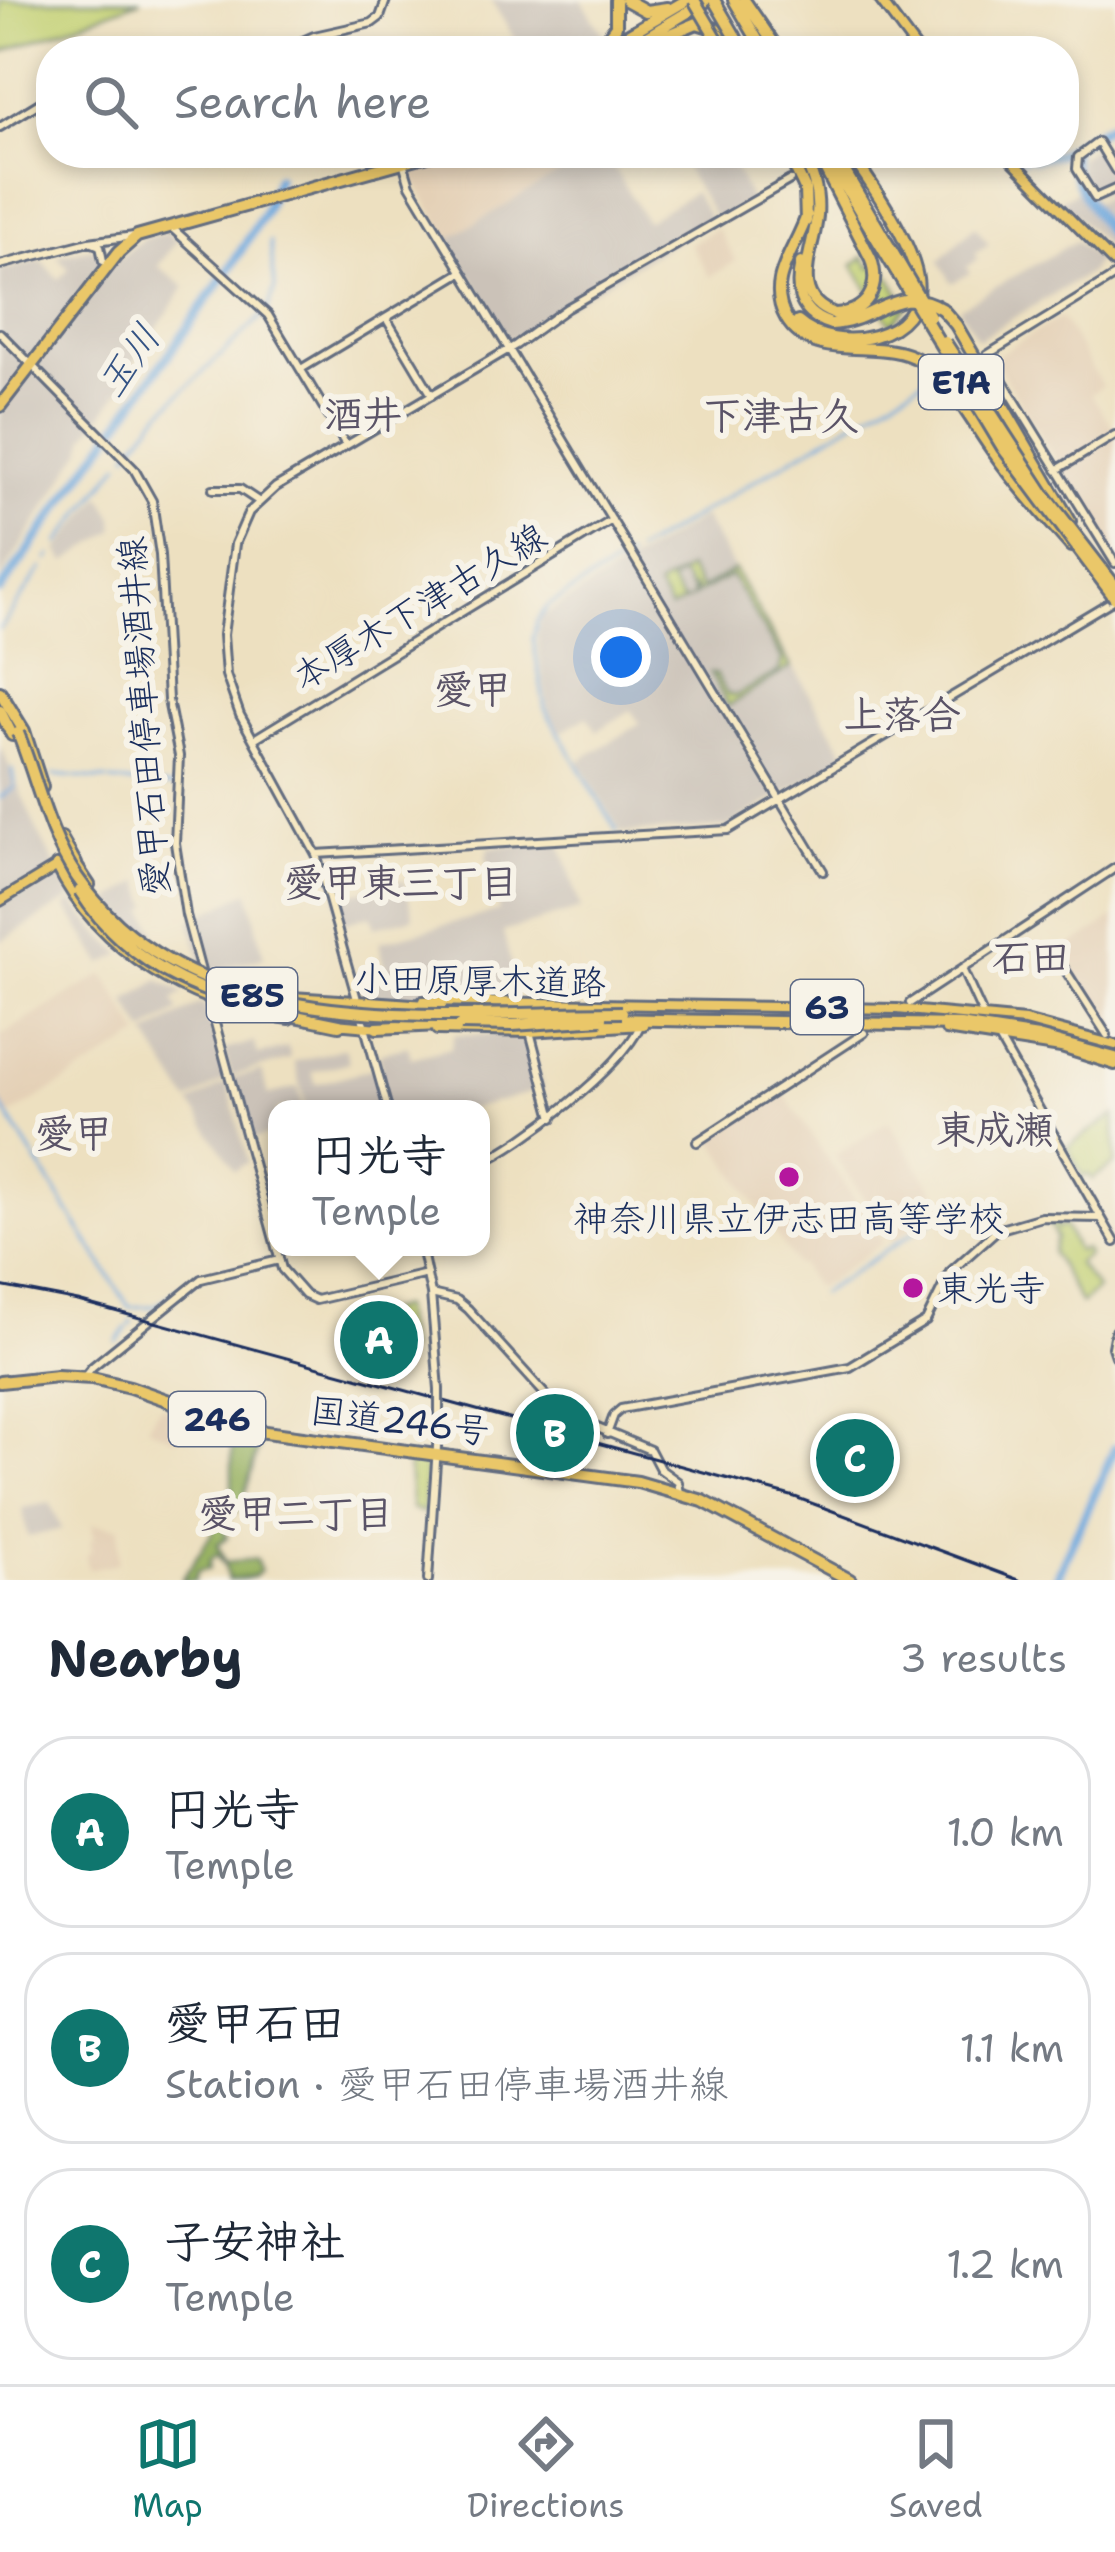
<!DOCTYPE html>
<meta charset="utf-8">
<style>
body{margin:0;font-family:"Shantell Sans","Klee One",sans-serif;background:#f2f2f3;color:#1f2937}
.you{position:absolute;left:621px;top:657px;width:42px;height:42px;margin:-30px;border:9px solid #fff;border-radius:50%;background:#1a73e8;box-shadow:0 0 0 18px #1a73e833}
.badge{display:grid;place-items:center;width:78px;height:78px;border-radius:50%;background:#0f766e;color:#fff;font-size:39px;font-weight:700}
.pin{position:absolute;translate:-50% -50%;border:6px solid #fff;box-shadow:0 3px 12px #0006}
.popup{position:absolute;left:268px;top:1100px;width:222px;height:156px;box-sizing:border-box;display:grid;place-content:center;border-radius:24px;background:#fff;filter:drop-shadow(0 3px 9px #0005);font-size:39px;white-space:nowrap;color:#747a83}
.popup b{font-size:45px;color:#1f2937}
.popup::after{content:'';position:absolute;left:50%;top:100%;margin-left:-24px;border:24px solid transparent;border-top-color:#fff}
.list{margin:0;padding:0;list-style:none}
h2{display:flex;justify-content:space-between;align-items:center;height:156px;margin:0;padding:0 48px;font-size:51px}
h2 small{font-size:39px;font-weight:400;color:#747a83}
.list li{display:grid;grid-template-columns:78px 1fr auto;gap:36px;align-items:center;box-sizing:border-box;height:192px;margin:0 24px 24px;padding:0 24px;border:3px solid #e0e1e3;border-radius:48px}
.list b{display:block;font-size:45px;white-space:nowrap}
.list p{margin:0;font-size:39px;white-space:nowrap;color:#747a83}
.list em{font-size:39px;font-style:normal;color:#747a83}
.icon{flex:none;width:66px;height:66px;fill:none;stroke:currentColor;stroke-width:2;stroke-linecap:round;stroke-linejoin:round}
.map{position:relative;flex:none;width:1115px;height:1580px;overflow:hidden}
.search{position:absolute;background:#fff;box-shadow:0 6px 18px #0003;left:36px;right:36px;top:36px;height:132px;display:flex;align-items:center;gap:30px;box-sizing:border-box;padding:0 42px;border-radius:48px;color:#747a83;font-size:45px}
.sheet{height:804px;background:#fff}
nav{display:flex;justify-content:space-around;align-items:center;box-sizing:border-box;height:168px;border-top:3px solid #e0e1e3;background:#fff;font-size:33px;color:#747a83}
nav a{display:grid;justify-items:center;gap:6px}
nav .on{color:#0f766e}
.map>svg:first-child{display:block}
.built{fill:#e4d0b6}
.industrial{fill:#cbc2b8}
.green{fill:#c2d072;stroke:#6e8068;stroke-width:3}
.forest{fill:#99b264;stroke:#5a7061;stroke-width:3}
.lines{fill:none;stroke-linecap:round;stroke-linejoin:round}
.stream{stroke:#6da7dd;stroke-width:3}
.river{stroke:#6da7dd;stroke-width:9}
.secondary-tunnel{stroke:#c3bdac;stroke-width:6;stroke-dasharray:6 3;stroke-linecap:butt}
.secondary-casing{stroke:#646d80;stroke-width:12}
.primary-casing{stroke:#646d80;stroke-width:14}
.highway-casing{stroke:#646d80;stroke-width:16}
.secondary{stroke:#f7e9c3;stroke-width:6}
.primary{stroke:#eac769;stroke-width:8}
.highway{stroke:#eac769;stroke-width:10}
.rail{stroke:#1b2f5e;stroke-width:3}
.secondary-bridge-casing{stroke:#646d80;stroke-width:12;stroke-linecap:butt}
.highway-bridge-casing{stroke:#646d80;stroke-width:16;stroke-linecap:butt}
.secondary-bridge{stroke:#f7e9c3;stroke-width:6}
.highway-bridge{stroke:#eac769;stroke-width:10}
.poi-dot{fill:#b5179e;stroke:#f7f3e8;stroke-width:4.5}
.labels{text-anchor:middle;stroke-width:12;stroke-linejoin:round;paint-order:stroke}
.shield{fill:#f7f3e8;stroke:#5d6a87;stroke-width:3}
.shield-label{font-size:33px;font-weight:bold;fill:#1b2f5e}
.street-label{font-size:36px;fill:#1b2f5e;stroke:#f7f3e8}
.poi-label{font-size:36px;fill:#1b2f5e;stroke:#f7f3e8}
.water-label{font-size:39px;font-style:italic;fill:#345384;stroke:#f7f3e8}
.neighbourhood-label{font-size:39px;font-weight:bold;fill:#5a5367;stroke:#f7f3e8}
</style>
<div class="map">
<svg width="1115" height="1580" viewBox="0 0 1115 1580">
<rect width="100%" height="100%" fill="#f7f3e8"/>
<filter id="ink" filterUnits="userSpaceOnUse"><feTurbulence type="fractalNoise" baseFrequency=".00833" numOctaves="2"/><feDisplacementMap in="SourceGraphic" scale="24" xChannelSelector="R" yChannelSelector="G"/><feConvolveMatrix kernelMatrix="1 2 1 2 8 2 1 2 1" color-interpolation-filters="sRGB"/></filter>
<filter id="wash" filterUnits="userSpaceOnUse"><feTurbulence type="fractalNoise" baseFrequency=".004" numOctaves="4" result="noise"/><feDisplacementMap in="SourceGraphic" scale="48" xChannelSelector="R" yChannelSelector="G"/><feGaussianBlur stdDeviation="2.7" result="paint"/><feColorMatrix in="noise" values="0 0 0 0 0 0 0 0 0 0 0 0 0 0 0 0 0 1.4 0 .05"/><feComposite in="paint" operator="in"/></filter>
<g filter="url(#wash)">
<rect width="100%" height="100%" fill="#ede0c0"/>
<path class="built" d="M450 153H592L449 239 409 172Z
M717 228 736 261 710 277 690 244Z
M1061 317 1102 386 1091 394 1115 430V557L995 361 997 355Z
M1115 917V1035L1059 954Z
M104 974 141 1036 8 1117 0 1104V1036Z
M782 1091 883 1242 820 1287 814 1286 800 1264 796 1265 712 1138Z
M888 1121 944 1205 892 1241 835 1156Z
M160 1406H162L199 1420 175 1439 147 1427Z
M92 1524 119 1527V1563L88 1569 86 1557 91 1550 90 1540 94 1539Z"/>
<path class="industrial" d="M491 0H582L604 36 588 51H522Z
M1094 146 1099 147 1115 174V187L1095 195 1080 171 1079 159Z
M592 153H605L646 221 694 192 709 216 707 222 514 338 507 337 449 239Z
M676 153H722L730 159 751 200 716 220Z
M1076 171 1095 202 1115 191V254L1109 250 1110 240 1107 247 1061 200 1077 191 1098 224 1070 173Z
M975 226 989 244 975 253 978 259 967 267 970 273 952 283 939 261Z
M168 232 177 241 158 266 185 287 126 374V383L86 436 82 450 0 579V271L41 260 59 279 69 269 57 256 93 248 99 256 121 257 143 239Z
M1076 241 1098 260 1089 273 978 339 959 308Z
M101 496 114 517 115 530 66 562 58 550Z
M703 517 847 756 727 827 622 833 579 761 640 724 631 710 597 731 587 716 561 732 548 710 537 635 541 617Z
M0 745 37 830 72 898 0 942Z
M560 843 581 909 503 932 518 993 514 997H370L360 990 358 981 385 967 379 942 499 911 486 857 489 847Z
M404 880 414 917 375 927 371 915 343 923 335 898Z
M141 881 150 907 145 910 157 933 148 937 110 901Z
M249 891 264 957 210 971 202 965 190 921Z
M72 901 98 932 122 954 103 964 66 907Z
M159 980 184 993 173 1000 179 1011 145 1032 126 1001Z
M201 1003 208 1011 226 1079 189 1102 147 1035Z
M454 1034 523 1035 530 1041 543 1089 472 1109H307L294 1062 345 1048 349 1062 312 1072 316 1084 381 1066 379 1054 391 1050 408 1046 411 1058 451 1048Z
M254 1042 258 1055 288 1047 291 1059 231 1076 224 1050Z
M262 1071 268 1095 298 1087 304 1109H277V1133L248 1141 232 1078Z
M227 1082 248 1162 235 1170 191 1104Z
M50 1503 62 1529 28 1537 22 1508Z"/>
<path class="green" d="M0 0H141L0 53Z
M864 257 870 267 881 261 907 306 891 324 853 265Z
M688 569 701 589 734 570 791 667 728 706 710 673 715 674 727 694 735 696 779 671 782 659 731 576 697 593 693 587 695 595 691 598 693 593 681 575 670 582 681 600 686 601 670 609 657 587Z
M1115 1115V1164L1092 1179 1088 1174 1083 1177 1067 1147Z
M1047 1221H1057V1229L1064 1225 1077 1251 1084 1249 1088 1255 1077 1263 1097 1289 1081 1304 1052 1253 1056 1237Z
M401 1307 408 1351 362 1363 361 1353 387 1345 379 1314Z
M410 1457 426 1462 424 1512 412 1509 407 1459Z"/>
<path class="forest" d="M214 1428 260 1440 242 1505 222 1526 227 1537 218 1544 225 1562 256 1559 260 1571 253 1577 228 1580 225 1565 217 1554 210 1560V1568L197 1571 195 1580H182L216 1526 212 1518 232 1497V1443L213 1438Z"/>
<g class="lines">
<path class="stream" d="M268 310 275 288 270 242
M128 454 160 413 263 315
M59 543 120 463
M636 552 933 374
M48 560 51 555
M0 629 42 568
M54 775 107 780
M111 781 175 787
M0 798 15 787 12 770
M617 831 545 709 533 638 537 621 548 606 628 557
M0 1103 129 1307 156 1306 200 1275
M820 1294 943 1213
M130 1325 132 1321
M117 1341 127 1328"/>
<path class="river" d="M1073 146C1065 177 1097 214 1112 240V250
M1064 151 1115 122
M1018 153 1024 158
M1033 159 1061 153
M0 591 232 265 264 213 277 178
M1104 1473 1115 1448
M1065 1558 1102 1478
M1056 1580 1064 1561"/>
</g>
</g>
<g filter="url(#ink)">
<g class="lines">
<path class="secondary-tunnel" d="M864 1033 901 1008"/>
<defs>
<path id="secondary" d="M280 51 314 36 372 23 380 17 386 0
M0 127 51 96
M403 162 410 185 823 871
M1115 170 1098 142 1078 157 1077 169 1095 198 1115 189
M172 228 268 315 346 445
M90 242 100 246 103 261
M0 265 89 242 134 236
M1115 276 987 355 1115 563
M386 318 432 395
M0 333 134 469 152 501 160 555 168 700 179 756 175 843 186 915 202 975
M301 369 462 272
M1057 470 1115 435
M213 489H240L258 501
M254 739 612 520
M316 854 728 830 1115 599
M1057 957 1107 1035
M962 969 983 1015
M207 994 282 1269 305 1295 316 1300 427 1274
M910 1003 1115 868
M529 1028 553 1118
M998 1037 1115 1242
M388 1109 316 854 240 715 226 675 223 635 235 544 249 512 276 487 516 345 567 308 790 180
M697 1142 864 1033
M481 1163C524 1143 620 1069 640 1026
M421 1247 431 1294 439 1389
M431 1294 457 1300 468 1309 562 1413 650 1450 660 1469 678 1482 680 1493
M1115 1331 1112 1347 1115 1356
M84 1377 92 1367 201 1279 279 1260
M607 1434 614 1415 621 1409 850 1367 926 1321 950 1272 997 1230 1042 1217 1101 1218
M428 1580 439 1417"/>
<path id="primary" d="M880 0 918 51
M1005 153 1115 264
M56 865C99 954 194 1007 290 1019
M0 901 64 862 76 864 90 885
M291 997 372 1002
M423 1001 897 1009 1025 1021 1115 1045
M335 1024 380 1028
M437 1030 529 1032 643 1025
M946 1030 1061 1048 1115 1065"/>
<path id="highway" d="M626 0 646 11 667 8
M734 0 764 51
M744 0 779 51
M735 36 743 51
M647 44 697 23 716 29 731 51
M602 45 616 26V0
M600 51 687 0
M623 51 708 0
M788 153 805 189 806 221
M801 153C813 173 819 192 817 216 814 251 787 298 835 314
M807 215C796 250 765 280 786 318 814 366 880 335 921 361 952 382 973 424 995 454 1018 487 1045 516 1071 546
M801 263C794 293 801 315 831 324
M942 309 956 325 1070 521
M798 322C835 356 926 340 917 278 911 240 872 185 850 153
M0 406 119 252 137 236 435 153
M0 692 24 731 42 787
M0 711 12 735
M61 838 76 864
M369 1002 441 1007
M310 1019 339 1025
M602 1019 960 1025 1038 1037 1115 1058
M377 1028 461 1024
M0 1382 57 1376 92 1378 130 1387 251 1430 638 1482 703 1501 850 1580"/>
</defs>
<use href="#secondary" class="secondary-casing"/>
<use href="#primary" class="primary-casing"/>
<use href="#highway" class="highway-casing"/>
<use href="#secondary" class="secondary"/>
<use href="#primary" class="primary"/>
<use href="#highway" class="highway"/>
<path class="rail" d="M0 1286 78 1301 795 1497 1019 1580"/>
<defs>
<path id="secondary-bridge" d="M439 1389V1417"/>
<path id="highway-bridge" d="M694 0 720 44
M714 0 735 36
M817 153 871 259C881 289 867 312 835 314
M825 153 1003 448 1115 598
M834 153 930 316
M831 324C874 323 898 281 942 309
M945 342 1044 494 1115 586
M18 733C38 782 47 833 77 877 193 1047 443 1012 622 1012
M80 891C132 974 219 1001 310 1019
M461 1024 513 1025 602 1019"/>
</defs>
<use href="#secondary-bridge" class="secondary-bridge-casing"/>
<use href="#highway-bridge" class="highway-bridge-casing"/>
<use href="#secondary-bridge" class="secondary-bridge"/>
<use href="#highway-bridge" class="highway-bridge"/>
</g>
</g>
<g class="poi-dot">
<circle cx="789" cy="1177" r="12"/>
<circle cx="913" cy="1288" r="12"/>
</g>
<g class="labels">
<g class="shield">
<rect x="919" y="355" width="84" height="54" rx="9"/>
<rect x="207" y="968" width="90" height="54" rx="9"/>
<rect x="791" y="980" width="72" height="54" rx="9"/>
<rect x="169" y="1392" width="96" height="54" rx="9"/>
</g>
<g class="shield-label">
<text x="961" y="394">E1A</text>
<text x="252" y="1007">E85</text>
<text x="827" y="1019">63</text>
<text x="217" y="1431">246</text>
</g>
<g class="street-label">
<text transform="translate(419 606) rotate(-31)" y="13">本厚木下津古久線</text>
<text transform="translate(143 716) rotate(-94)" y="13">愛甲石田停車場酒井線</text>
<text transform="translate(480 980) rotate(1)" y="13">小田原厚木道路</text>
<text transform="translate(400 1420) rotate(7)" y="13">国道246号</text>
</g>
<g class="poi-label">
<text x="789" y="1231">神奈川県立伊志田高等学校</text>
<text x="937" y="1301" text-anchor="start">東光寺</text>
</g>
<g class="water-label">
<text transform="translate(128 360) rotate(-55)" y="14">玉川</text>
</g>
<g class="neighbourhood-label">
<text x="363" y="428">酒井</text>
<text x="781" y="429">下津古久</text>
<text x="473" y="703">愛甲</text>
<text x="902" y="728">上落合</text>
<text x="401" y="896">愛甲東三丁目</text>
<text x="1031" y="971">石田</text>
<text x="995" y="1143">東成瀬</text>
<text x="74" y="1147">愛甲</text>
<text x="296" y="1527">愛甲二丁目</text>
</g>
</g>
</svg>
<div class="you"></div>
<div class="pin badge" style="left:379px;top:1340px">A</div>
<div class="popup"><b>円光寺</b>Temple</div>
<div class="pin badge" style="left:555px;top:1433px">B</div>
<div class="pin badge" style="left:855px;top:1458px">C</div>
<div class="search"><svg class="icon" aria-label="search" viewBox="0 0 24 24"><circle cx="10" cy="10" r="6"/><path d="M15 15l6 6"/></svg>Search here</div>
</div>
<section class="sheet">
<h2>Nearby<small>3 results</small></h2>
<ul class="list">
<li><span class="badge">A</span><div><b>円光寺</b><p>Temple</p></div><em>1.0 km</em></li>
<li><span class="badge">B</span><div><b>愛甲石田</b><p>Station · 愛甲石田停車場酒井線</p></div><em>1.1 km</em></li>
<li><span class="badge">C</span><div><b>子安神社</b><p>Temple</p></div><em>1.2 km</em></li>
</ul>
</section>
<nav>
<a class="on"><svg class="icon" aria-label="map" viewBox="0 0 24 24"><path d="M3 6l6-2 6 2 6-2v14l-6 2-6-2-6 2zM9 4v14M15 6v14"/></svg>Map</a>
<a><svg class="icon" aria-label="directions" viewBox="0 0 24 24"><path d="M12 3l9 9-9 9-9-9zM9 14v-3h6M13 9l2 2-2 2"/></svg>Directions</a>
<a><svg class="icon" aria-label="saved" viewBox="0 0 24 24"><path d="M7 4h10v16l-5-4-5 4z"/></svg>Saved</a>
</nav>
